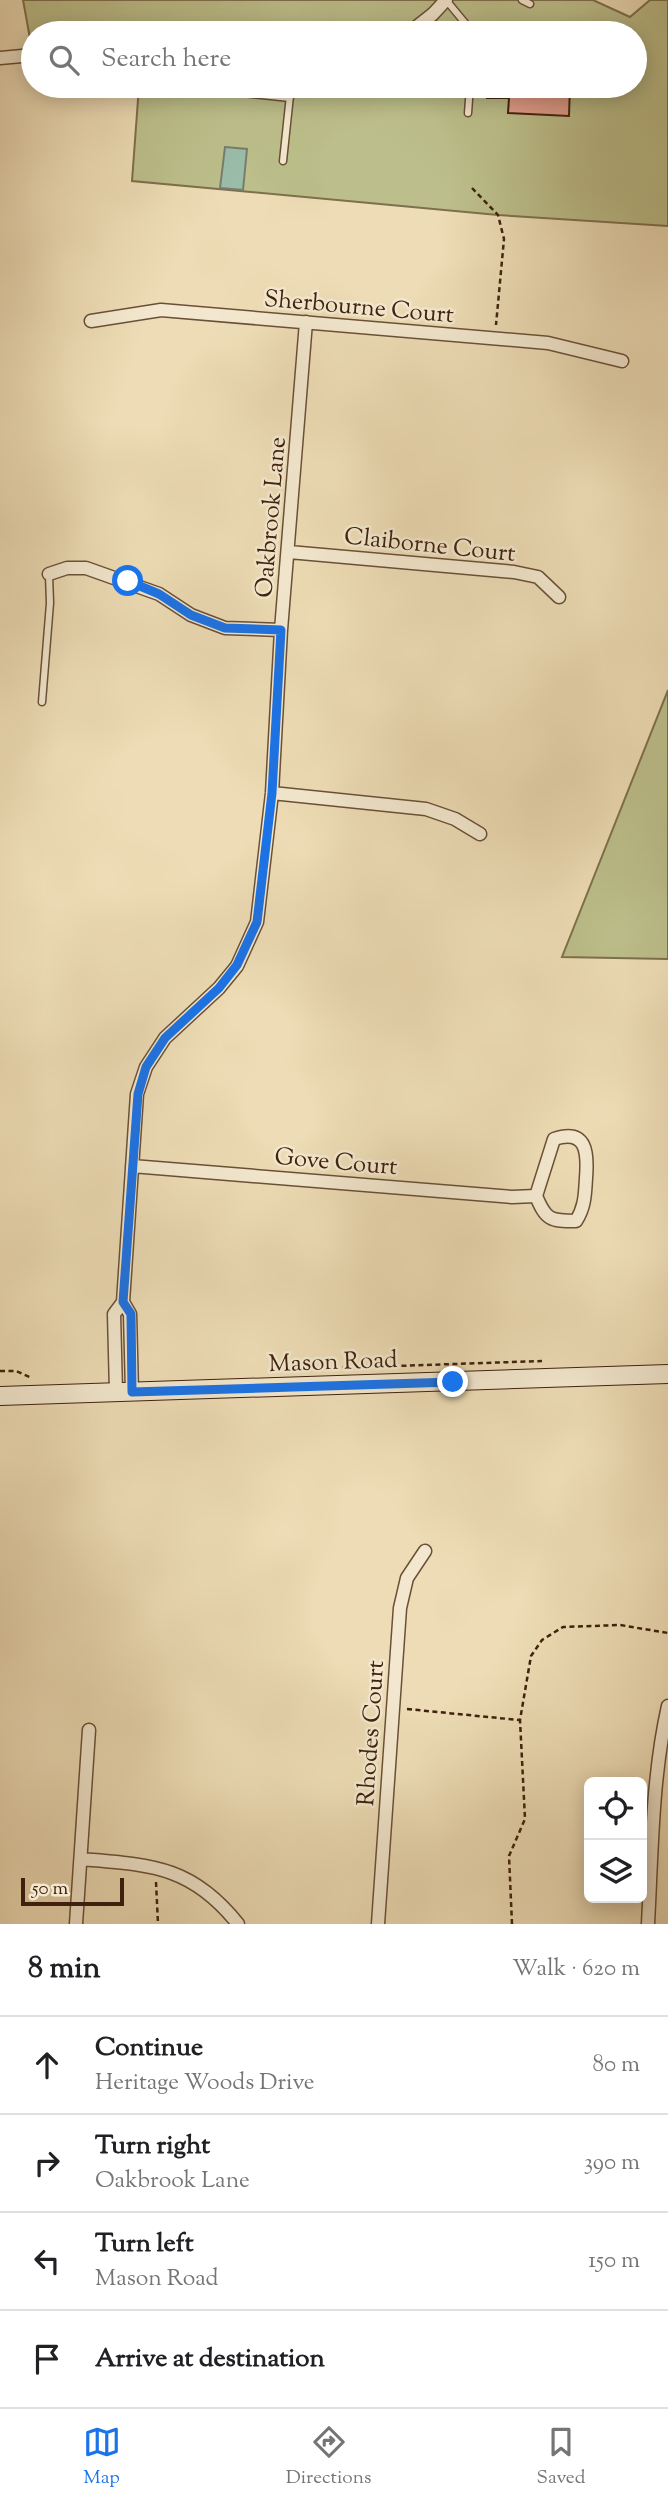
<!DOCTYPE html>
<meta charset="utf-8">
<style>
body{margin:0;font-family:"Sorts Mill Goudy",serif;background:#f6f6f6;color:#202124}
.controls{position:absolute;right:21px;bottom:21px;display:grid;overflow:hidden;border-radius:10px;box-shadow:0 4px 18px #0003}
.controls button{width:63px;height:63px;display:grid;place-items:center;padding:0;border:0;border-bottom:2px solid #e0e0e0;background:#fff;color:#202124;font:35px sans-serif}
.scale{position:absolute;left:21px;bottom:18px;width:103px;box-sizing:border-box;padding-left:7px;border:4px solid #3f210d;border-top:0;font-size:19px;line-height:24px;white-space:nowrap;color:#3f210d;-webkit-text-stroke:5px #f3e8cf;paint-order:stroke}
.stop{position:absolute;width:21px;height:21px;margin:-16px;border:5px solid #1a73e8;border-radius:50%;background:#fff}
.stop.end{background:#1a73e8;border-color:#fff;box-shadow:0 2px 7px #0008}
.list{margin:0;padding:0;list-style:none}
h2{display:flex;justify-content:space-between;align-items:center;height:91px;margin:0;padding:0 28px;font-size:30px}
h2 small{font-size:23px;font-weight:400;color:#757577}
.list li{display:grid;grid-template-columns:46px 1fr auto;gap:21px;align-items:center;box-sizing:border-box;height:98px;padding:0 28px;border-top:2px solid #e0e0e0}
.list b{display:block;font-size:26px;white-space:nowrap}
.list p{margin:0;font-size:23px;white-space:nowrap;color:#757577}
.list em{font-size:23px;font-style:normal;color:#757577}
.icon{flex:none;width:38px;height:38px;fill:none;stroke:currentColor;stroke-width:2;stroke-linecap:round;stroke-linejoin:round}
.map{position:relative;flex:none;width:668px;height:1924px;overflow:hidden}
.search{position:absolute;background:#fff;box-shadow:0 4px 18px #0003;left:21px;right:21px;top:21px;height:77px;display:flex;align-items:center;gap:18px;box-sizing:border-box;padding:0 24px;border-radius:38px;color:#757577;font-size:26px}
.sheet{height:483px;background:#fff}
nav{display:flex;justify-content:space-around;align-items:center;box-sizing:border-box;height:98px;border-top:2px solid #e0e0e0;background:#fff;font-size:19px;color:#757577}
nav a{display:grid;justify-items:center;gap:4px}
nav .on{color:#1a73e8}
.map>svg:first-child{display:block}
.green{fill:#bcbf8b;stroke:#7e704c;stroke-width:2}
.water{fill:#9abca9;stroke:#767e6b;stroke-width:2}
.building{fill:#e6a08f;stroke:#3f210d;stroke-width:2}
.lines{fill:none;stroke-linecap:round;stroke-linejoin:round}
.service-casing{stroke:#6a5037;stroke-width:9}
.minor-casing{stroke:#6a5037;stroke-width:15}
.secondary-casing{stroke:#3f210d;stroke-width:20}
.path{stroke:#3f210d;stroke-width:2.5;stroke-dasharray:5 3.5;stroke-linecap:butt}
.service{stroke:#f3e8cf;stroke-width:6}
.minor{stroke:#f3e8cf;stroke-width:12}
.secondary{stroke:#f3e8cf;stroke-width:18}
.route{stroke:#1a73e8;stroke-width:9}
.labels{text-anchor:middle;stroke-width:5;stroke-linejoin:round;paint-order:stroke}
.street-label{font-size:24px;fill:#3f210d;stroke:#f3e8cf}
</style>
<div class="map">
<svg width="668" height="1924" viewBox="0 0 668 1924">
<rect width="100%" height="100%" fill="#eddcb5"/>
<filter id="stains"><feTurbulence type="fractalNoise" baseFrequency=".00286" numOctaves="4"/><feColorMatrix values="0 0 0 0 .2 0 0 0 0 .09 0 0 0 0 .02 0 0 0 .5 -.17"/></filter>
<radialGradient id="worn" r=".72"><stop offset=".6" stop-color="#630" stop-opacity="0"/><stop offset="1" stop-color="#630" stop-opacity=".3"/></radialGradient>
<path class="green" d="M23 0H593L630 17 650 0H668V226L498 215 132 181 139 86H635V33H33V55Z
M668 690V959L562 957Z"/>
<path class="water" d="M225 147 247 149 243 190 220 188Z"/>
<path class="building" d="M487 86H570L569 116 508 113 509 98H487Z"/>
<g class="lines">
<defs>
<path id="service" d="M446 0 470 29V33
M522 0 530 4
M178 86 290 98
M468 113 470 86
M283 161 291 86
M42 702 50 603 49 575"/>
<path id="minor" d="M409 33 433 14 446 0
M0 58 33 55
M91 321 161 310 548 343 622 361
M289 552 514 572 538 577 559 597
M49 574 67 568H86L159 594 191 615 225 628 281 630
M272 793 426 809 455 819 480 834
M132 1166 512 1197 536 1196C546 1220 550 1221 576 1221 585 1207 585 1194 586 1178 588 1153 587 1128 554 1139L536 1196
M123 1302 130 1314 132 1392
M116 1392 114 1314 123 1302 137 1094 146 1067 165 1038 219 988 237 966 257 922 272 793 281 630 306 322
M81 1859C150 1865 191 1865 238 1924
M76 1924 89 1730
M378 1924 400 1608 407 1578 425 1551
M648 1924C652 1851 652 1777 668 1706"/>
<path id="secondary" d="M0 1396 668 1374"/>
</defs>
<use href="#service" class="service-casing"/>
<use href="#minor" class="minor-casing"/>
<use href="#secondary" class="secondary-casing"/>
<path class="path" d="M472 188 498 215 504 239 496 325
M308 1369 542 1361
M0 1371H16L32 1378
M407 1709 519 1720
M156 1882 158 1924
M512 1924 509 1856 525 1819 520 1720 531 1656 542 1640 563 1627 620 1625 668 1633"/>
<use href="#service" class="service"/>
<use href="#minor" class="minor"/>
<use href="#secondary" class="secondary"/>
</g>
<g class="lines">
<path class="route" d="M128 581 159 594 191 615 225 628 281 630 272 793 257 922 237 965 219 988 165 1038 146 1067 138 1094 123 1302 131 1314 132 1392 453 1382"/>
</g>
<g class="labels">
<g class="street-label">
<text transform="translate(359 306) rotate(5)" y="8">Sherbourne Court</text>
<text transform="translate(270 517) rotate(-85)" y="8">Oakbrook Lane</text>
<text transform="translate(430 544) rotate(6)" y="8">Claiborne Court</text>
<text transform="translate(336 1161) rotate(5)" y="8">Gove Court</text>
<text transform="translate(333 1361) rotate(-2)" y="8">Mason Road</text>
<text transform="translate(370 1733) rotate(-86)" y="8">Rhodes Court</text>
</g>
</g>
<rect width="100%" height="100%" filter="url(#stains)"/>
<rect width="100%" height="100%" fill="url(#worn)"/>
</svg>
<div class="controls">
<button><svg class="icon" aria-label="locate" viewBox="0 0 24 24"><circle cx="12" cy="12" r="6"/><path d="M12 2v4M12 18v4M2 12h4M18 12h4"/></svg></button>
<button><svg class="icon" aria-label="layers" viewBox="0 0 24 24"><path d="M12 4l9 5-9 5-9-5zM3 14l9 5 9-5"/></svg></button>
</div>
<div class="scale">50 m</div>
<div class="stop" style="left:128px;top:581px"></div>
<div class="stop end" style="left:453px;top:1382px"></div>
<div class="search"><svg class="icon" aria-label="search" viewBox="0 0 24 24"><circle cx="10" cy="10" r="6"/><path d="M15 15l6 6"/></svg>Search here</div>
</div>
<section class="sheet">
<h2>8 min<small>Walk · 620 m</small></h2>
<ul class="list">
<li><svg class="icon" aria-label="ahead" viewBox="0 0 24 24"><path d="M12 20V5M6 11l6-6 6 6"/></svg><div><b>Continue</b><p>Heritage Woods Drive</p></div><em>80 m</em></li>
<li><svg class="icon" aria-label="right" viewBox="0 0 24 24"><path d="M7 20v-9h11M14 6l5 5-5 5"/></svg><div><b>Turn right</b><p>Oakbrook Lane</p></div><em>390 m</em></li>
<li><svg class="icon" aria-label="left" viewBox="0 0 24 24"><path d="M17 20v-9H6M10 6l-5 5 5 5"/></svg><div><b>Turn left</b><p>Mason Road</p></div><em>150 m</em></li>
<li><svg class="icon" aria-label="arrive" viewBox="0 0 24 24"><path d="M6 21V4h12l-3 4 3 4H6"/></svg><div><b>Arrive at destination</b></div></li>
</ul>
</section>
<nav>
<a class="on"><svg class="icon" aria-label="map" viewBox="0 0 24 24"><path d="M3 6l6-2 6 2 6-2v14l-6 2-6-2-6 2zM9 4v14M15 6v14"/></svg>Map</a>
<a><svg class="icon" aria-label="directions" viewBox="0 0 24 24"><path d="M12 3l9 9-9 9-9-9zM9 14v-3h6M13 9l2 2-2 2"/></svg>Directions</a>
<a><svg class="icon" aria-label="saved" viewBox="0 0 24 24"><path d="M7 4h10v16l-5-4-5 4z"/></svg>Saved</a>
</nav>
